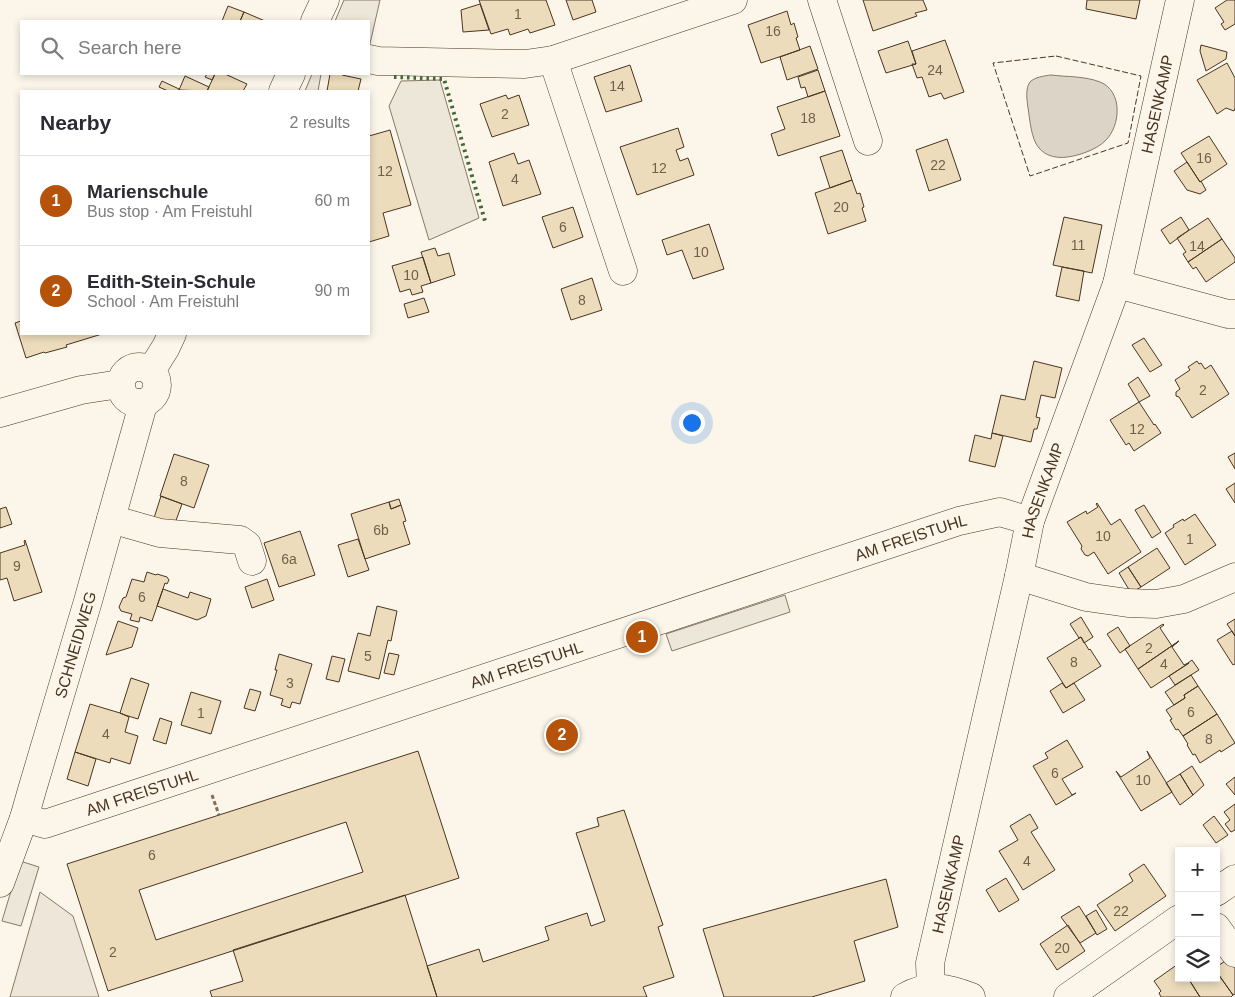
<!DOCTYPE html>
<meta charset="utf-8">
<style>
body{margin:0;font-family:Arial,sans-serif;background:#f2f2f3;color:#2b2b33}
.controls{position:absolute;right:15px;bottom:15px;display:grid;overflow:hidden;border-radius:0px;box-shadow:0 2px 8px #0003}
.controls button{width:45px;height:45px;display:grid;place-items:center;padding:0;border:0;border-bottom:1px solid #e1e1e2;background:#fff;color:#2b2b33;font:25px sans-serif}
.you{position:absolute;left:691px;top:422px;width:18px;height:18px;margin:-12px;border:4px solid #fff;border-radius:50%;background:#1a73e8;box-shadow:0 0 0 8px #1a73e833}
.badge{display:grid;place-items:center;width:32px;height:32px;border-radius:50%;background:#b45309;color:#fff;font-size:16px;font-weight:700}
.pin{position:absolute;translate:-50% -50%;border:2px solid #fff;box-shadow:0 1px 5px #0006}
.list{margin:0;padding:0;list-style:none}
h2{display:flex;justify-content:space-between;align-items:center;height:65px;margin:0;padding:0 20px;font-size:21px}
h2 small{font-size:16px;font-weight:400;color:#7c7c81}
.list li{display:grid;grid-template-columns:32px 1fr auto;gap:15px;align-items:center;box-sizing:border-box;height:90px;padding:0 20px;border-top:1px solid #e1e1e2}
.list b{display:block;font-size:19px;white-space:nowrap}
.list p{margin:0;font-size:16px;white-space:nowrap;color:#7c7c81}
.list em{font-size:16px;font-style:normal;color:#7c7c81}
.icon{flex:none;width:28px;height:28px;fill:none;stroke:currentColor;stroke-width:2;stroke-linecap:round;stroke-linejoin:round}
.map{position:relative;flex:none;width:1235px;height:997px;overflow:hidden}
.search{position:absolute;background:#fff;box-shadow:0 2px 8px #0003;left:20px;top:20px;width:350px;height:55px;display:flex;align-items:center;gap:12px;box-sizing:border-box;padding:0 18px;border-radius:0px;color:#7c7c81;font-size:19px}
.panel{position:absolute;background:#fff;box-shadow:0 2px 8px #0003;left:20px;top:90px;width:350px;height:245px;border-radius:0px}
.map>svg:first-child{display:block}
.green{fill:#ede6d9;stroke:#887966}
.parking{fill:#ede7d9;stroke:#887966}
.water{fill:#dcd4c6;stroke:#887966}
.building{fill:#ecdcbc;stroke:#4a3520;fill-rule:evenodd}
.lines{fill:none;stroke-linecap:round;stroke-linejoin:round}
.minor-casing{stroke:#4a3520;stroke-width:29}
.path{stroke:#7f6f5c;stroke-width:3;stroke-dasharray:4 2.5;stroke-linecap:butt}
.minor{stroke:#fbf6e9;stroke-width:28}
.hedge{stroke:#436837;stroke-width:4;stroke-dasharray:2.5 4;stroke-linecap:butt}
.fence{stroke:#4a3520;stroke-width:1;stroke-dasharray:6 2.5;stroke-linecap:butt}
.labels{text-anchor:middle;stroke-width:4;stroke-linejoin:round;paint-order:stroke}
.number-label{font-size:14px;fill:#725f47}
.street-label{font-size:16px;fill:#4a3520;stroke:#fbf6e9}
</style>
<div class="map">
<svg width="1235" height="997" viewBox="0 0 1235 997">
<rect width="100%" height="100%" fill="#fbf6e9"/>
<path class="green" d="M40 892 73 916 99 997H10Z"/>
<path class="parking" d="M344 0H380L369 48V21H335Z
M312 74H321L318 91H305Z
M440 80 479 218 429 240 389 106 401 81Z
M785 595 790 612 672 651 666 634Z
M20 861 39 867 21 926 2 921Z"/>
<path class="water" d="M1051 75C1067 77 1085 76 1100 82 1123 91 1121 126 1105 141 1101 145 1094 149 1089 151 1074 157 1052 163 1039 148 1031 139 1030 120 1028 108 1027 100 1025 89 1030 82 1035 77 1044 76 1051 75Z"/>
<path class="building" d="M479 0H546L555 25 530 33 528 29 510 35 508 29 491 34Z
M566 0H592L596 12 573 20Z
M863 0H923L927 10 915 13 917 16 873 31Z
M1087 0H1140L1136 19 1086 9Z
M1227 0H1235V24L1225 30 1221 24 1224 22 1215 8Z
M480 4 489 30 463 32 461 10Z
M228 6 244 12 240 21H222Z
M787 11 791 25 794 23 798 37 796 38 800 50 761 63 748 25Z
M244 12 265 21H240Z
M945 40 964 92 944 99 941 93 929 97 922 77 917 78 912 64H916L912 51Z
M908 41 916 64 886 73 878 51Z
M1201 45 1227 52 1226 59 1206 71 1200 51Z
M810 46 818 69 787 80 780 57Z
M1227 63 1235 78V108L1234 111 1226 108 1217 114 1197 80Z
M630 65 642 101 606 112 594 77Z
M818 70 825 91 808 97 805 87 801 88 798 77Z
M207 74H215L212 80 205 77Z
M215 74H225L247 84 243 91H207Z
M330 74H342V75L361 79 358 91H327Z
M185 76 209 87 207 91 179 90Z
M162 81 179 89V90L181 91H168L159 87Z
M825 91 840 136 778 156 771 134 785 129 777 107Z
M506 95 508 99 519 95 529 125 492 137 480 104Z
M678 128 684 147 676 150 680 161 688 158 694 175 637 195 620 147Z
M390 130 411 205 383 213 389 236 369 242V136Z
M1209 136 1227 164 1200 182 1181 153Z
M947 139 961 180 929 191 916 150Z
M842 150 852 180 830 188 820 157Z
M514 153 518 164 529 160 541 194 503 206 489 162Z
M1187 162 1200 182 1201 181 1206 190 1200 194 1187 190 1174 171Z
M852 180 857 194 860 193 864 207 862 208 866 221 828 234 815 193Z
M573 207 583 237 553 248 542 217Z
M1064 217 1102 225 1092 273 1053 265Z
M1181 217 1189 230 1170 244 1161 230Z
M1208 218 1222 239 1188 262 1183 254 1186 252 1177 238Z
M709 224 724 269 693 279 682 250 667 255 662 240Z
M1222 239 1235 258V262L1206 282 1196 267 1193 269 1188 262Z
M435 248 438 256 449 253 455 275 431 283 421 252Z
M423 257 431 283 421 286 423 292 412 295 410 289 400 292 392 266Z
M1062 267 1084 271 1079 301 1056 296Z
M592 278 602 310 571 320 561 289Z
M424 298 429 312 408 318 404 304Z
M21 321V334H102L66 345 67 347 45 353 44 352 26 358 15 323Z
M1144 338 1162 365 1150 372 1132 345Z
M1034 361 1062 368 1055 398 1041 395 1036 417 1040 418 1037 429H1034L1031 442 992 433 1001 395 1025 400Z
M1197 361 1199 364 1201 363 1205 369 1211 365 1229 394 1192 418 1179 397 1176 396V392L1180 389 1175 380 1190 370 1188 367Z
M1138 377 1150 396 1139 402 1128 384Z
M1139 402 1154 425 1155 424 1161 433 1134 451 1129 443 1126 445 1110 420Z
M992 433 1003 436 995 467 969 461 975 435 991 439Z
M1235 453V469L1228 457Z
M174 454 209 465 194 508 160 496Z
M1235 483V503L1226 489Z
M161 496 182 504 174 526 154 518Z
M399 499 401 505 391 509 389 502Z
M389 502 391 509 401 505 406 521 403 522 410 544 365 559 351 514Z
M1097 503 1111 525 1120 519 1141 552 1108 574 1094 552 1088 556 1085 555 1081 549 1082 546 1067 522 1086 511 1087 514 1098 507 1096 504Z
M1144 505 1161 532 1152 538 1135 510Z
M6 507 12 524 0 528V509Z
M1195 514 1216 545 1185 565 1165 533 1174 527 1173 525 1183 519 1184 521Z
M300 531 315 575 279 587 264 543Z
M358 539 369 570 348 577 338 545Z
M25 540 42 592 14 601 7 578 0 580V553L25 545 24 541Z
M1157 548 1170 568 1141 587 1128 567Z
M1128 567 1141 587 1131 593 1119 573Z
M147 572 156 575 157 574 167 577 169 580 167 584 165 583 152 621 140 617 139 622 130 620 132 614 121 611 119 607 123 598 126 597 132 579 144 582Z
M267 579 274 600 252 608 245 587Z
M163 589 188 598 190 592 211 599 206 616 197 620 157 606Z
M377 606 397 611 391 641 388 640 379 679 348 671 358 633 370 636Z
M1081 617 1093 637 1084 643 1081 637 1079 638 1070 624Z
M1235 619V636L1227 624Z
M118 621 138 628 132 647 106 655Z
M1163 624 1164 625 1160 628 1172 646 1179 641 1138 669 1125 649Z
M1118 627 1130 646 1120 653 1107 634Z
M1232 631 1235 636V664L1233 665 1217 640Z
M1081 637 1089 650 1090 649 1101 666 1066 688 1047 658Z
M1179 641 1172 647 1184 665 1188 663H1189L1151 688 1138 669Z
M389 653 399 655 394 675 384 673Z
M279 654 312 664 300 704 292 702 290 708 281 705 283 699 270 695 277 670H275Z
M332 656 345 659 339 682 326 679Z
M1192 660 1199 670 1175 685 1169 676 1189 663H1188Z
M1191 675 1198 686 1184 695 1185 698 1174 705 1165 692Z
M131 678 149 684 138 719 125 715 120 713Z
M1062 683 1066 688 1074 683 1085 700 1063 713 1050 691Z
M1198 686 1217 714 1183 736 1178 729 1176 730 1170 720 1172 719 1166 710 1185 698 1184 695Z
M250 689 261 692 255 711 244 708Z
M191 692 221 701 211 734 181 725Z
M90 704 120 713 129 717 125 732 138 736 130 764 111 758 110 763 75 752Z
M1217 714 1235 743 1221 752 1220 750 1200 763 1195 754 1193 755 1187 745 1188 744 1183 736Z
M160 718 172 722 166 744 153 740Z
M1067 740 1083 767 1062 779 1072 795 1076 793 1056 805 1033 766 1048 758 1045 753Z
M418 751 459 878 108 991 67 864ZM346 822 363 872 156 940 139 890Z
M1147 751 1172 792 1141 811 1116 771 1121 777 1150 758Z
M75 752 96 759 88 786 67 779Z
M1192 766 1204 785 1193 795 1180 774Z
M1180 774 1193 795 1180 805 1166 783Z
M1235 777V795L1226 784Z
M1235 804V830L1231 832 1225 824 1230 820 1224 812Z
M624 810 663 925 658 927 674 977 643 987 647 997H437L427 966 479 949 483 962 549 940 545 927 587 913 591 926 605 921 576 833 599 826 597 818Z
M1030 814 1038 828 1031 832 1055 870 1023 890 999 851 1018 840 1010 826Z
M1214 816 1228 835 1216 843 1203 825Z
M1144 864 1166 896 1115 931 1097 905 1133 881 1129 874Z
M1006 878 1019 900 999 912 986 890Z
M886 879 898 927 854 941 865 981 812 997H724L703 929Z
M405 895 437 997H212L210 991 243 981 233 950Z
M1079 906 1096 933 1080 943 1061 917Z
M1096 910 1107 929 1097 935 1086 916Z
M1068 925 1085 951 1057 970 1040 944Z
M1230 958 1235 966V994L1233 995 1216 971V967Z
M1178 964 1179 978H1188L1200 997H1161L1159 993 1161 991 1154 981Z
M1216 971 1233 995 1231 997H1200L1188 978H1216Z"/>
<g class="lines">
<defs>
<g id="minor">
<path d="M822 0 868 141"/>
<path d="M315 21 325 0"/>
<path d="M369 59 378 61 525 64 553 60 733 0"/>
<path d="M553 60 623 271"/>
<path d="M283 91 291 74"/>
<path d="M1117 284 1228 314H1235"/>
<circle cx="139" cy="385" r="18"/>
<path d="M151 371 166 347 172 334"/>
<path d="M0 413 81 390 120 384"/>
<path d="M111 519 160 533 240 540 247 545 252 561"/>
<path d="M1019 576 1086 597 1128 603 1156 604 1184 599 1235 577"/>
<path id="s1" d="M24 818 45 824 959 521 1000 512 1030 521"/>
<path id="s2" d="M0 883 24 818 32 790 88 601 142 408 141 403"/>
<path d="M1216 892 1235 879"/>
<path d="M1216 927 1235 953"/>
<path id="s3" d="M931 988 930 963 1019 576 1030 521 1117 284 1180 0"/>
<path d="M905 997C928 984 947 987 971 997"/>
<path d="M1068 997 1179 919"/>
</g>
</defs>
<use href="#minor" class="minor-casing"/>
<path class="path" d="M212 795 219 815"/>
<use href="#minor" class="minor"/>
<path class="hedge" d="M394 77 444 79 485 221"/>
<path class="fence" d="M1056 56 1141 76 1128 143 1030 176 993 63Z"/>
</g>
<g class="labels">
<g class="number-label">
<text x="518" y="19">1</text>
<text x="773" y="36">16</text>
<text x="935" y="75">24</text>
<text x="617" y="91">14</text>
<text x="505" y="119">2</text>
<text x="808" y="123">18</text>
<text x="1204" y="163">16</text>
<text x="938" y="170">22</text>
<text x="659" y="173">12</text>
<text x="385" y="176">12</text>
<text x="515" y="184">4</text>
<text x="841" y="212">20</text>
<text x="563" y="232">6</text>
<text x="1078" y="250">11</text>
<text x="1197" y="251">14</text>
<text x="701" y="257">10</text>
<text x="411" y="280">10</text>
<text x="582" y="305">8</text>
<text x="1203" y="395">2</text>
<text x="1137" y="434">12</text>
<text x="184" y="486">8</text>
<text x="381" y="535">6b</text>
<text x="1103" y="541">10</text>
<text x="1190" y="544">1</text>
<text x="289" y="564">6a</text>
<text x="17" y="571">9</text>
<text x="142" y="602">6</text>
<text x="1149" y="653">2</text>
<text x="368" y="661">5</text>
<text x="1074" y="667">8</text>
<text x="1164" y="669">4</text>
<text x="290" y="688">3</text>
<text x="1191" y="717">6</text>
<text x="201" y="718">1</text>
<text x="106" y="739">4</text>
<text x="1209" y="744">8</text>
<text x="1055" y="778">6</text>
<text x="1143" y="785">10</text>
<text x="152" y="860">6</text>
<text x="1027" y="866">4</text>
<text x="1121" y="916">22</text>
<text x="1062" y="953">20</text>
<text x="113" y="957">2</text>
</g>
<g class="street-label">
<text dy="6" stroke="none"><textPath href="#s3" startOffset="915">HASENKAMP</textPath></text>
<text dy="6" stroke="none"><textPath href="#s3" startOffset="511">HASENKAMP</textPath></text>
<text dy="6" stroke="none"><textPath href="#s1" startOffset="934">AM FREISTUHL</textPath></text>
<text dy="6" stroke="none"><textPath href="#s2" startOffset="250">SCHNEIDWEG</textPath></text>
<text dy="6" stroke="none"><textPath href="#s1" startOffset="529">AM FREISTUHL</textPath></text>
<text dy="6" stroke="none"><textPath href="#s1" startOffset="124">AM FREISTUHL</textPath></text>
<text dy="6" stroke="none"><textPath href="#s3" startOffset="106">HASENKAMP</textPath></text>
</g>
</g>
</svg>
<div class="controls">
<button>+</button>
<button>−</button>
<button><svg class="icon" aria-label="layers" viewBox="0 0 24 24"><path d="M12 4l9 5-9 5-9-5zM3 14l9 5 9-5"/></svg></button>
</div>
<div class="you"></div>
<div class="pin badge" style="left:642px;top:637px">1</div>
<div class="pin badge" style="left:562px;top:735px">2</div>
<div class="search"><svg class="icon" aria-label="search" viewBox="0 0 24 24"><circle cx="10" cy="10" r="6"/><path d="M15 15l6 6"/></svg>Search here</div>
<section class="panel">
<h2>Nearby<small>2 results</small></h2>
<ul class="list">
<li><span class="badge">1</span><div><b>Marienschule</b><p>Bus stop · Am Freistuhl</p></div><em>60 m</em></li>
<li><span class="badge">2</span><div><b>Edith-Stein-Schule</b><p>School · Am Freistuhl</p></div><em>90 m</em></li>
</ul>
</section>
</div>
